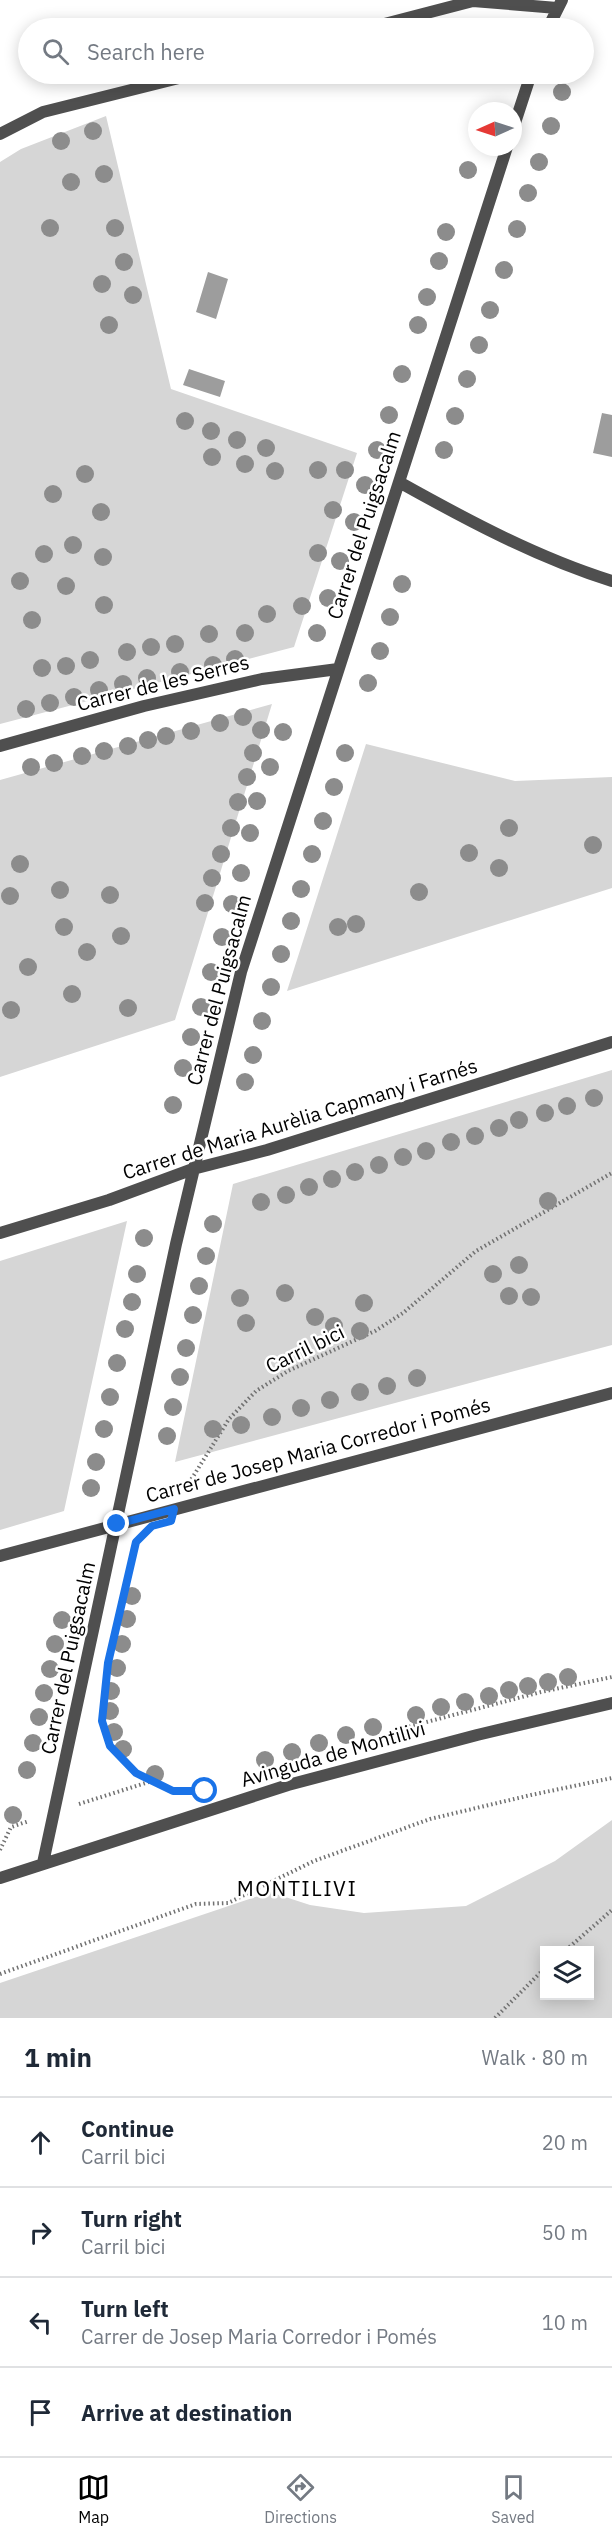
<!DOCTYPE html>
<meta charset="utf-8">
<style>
body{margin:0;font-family:"IBM Plex Sans",sans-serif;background:#f6f6f7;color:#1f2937}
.controls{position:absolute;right:18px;bottom:18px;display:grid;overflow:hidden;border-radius:0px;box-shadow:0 3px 15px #0003}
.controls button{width:54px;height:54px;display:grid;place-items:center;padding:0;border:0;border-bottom:2px solid #e0e1e3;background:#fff;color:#1f2937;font:30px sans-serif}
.compass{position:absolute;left:468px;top:102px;width:54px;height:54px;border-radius:50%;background:#fff;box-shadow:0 3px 15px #0003;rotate:267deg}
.stop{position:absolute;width:18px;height:18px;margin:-14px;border:4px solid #1a73e8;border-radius:50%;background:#fff}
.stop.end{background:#1a73e8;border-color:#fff;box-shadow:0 2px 6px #0008}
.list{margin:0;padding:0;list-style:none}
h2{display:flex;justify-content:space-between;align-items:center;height:78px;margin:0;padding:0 24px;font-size:26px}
h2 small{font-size:20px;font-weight:400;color:#747a83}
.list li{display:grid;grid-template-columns:39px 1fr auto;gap:18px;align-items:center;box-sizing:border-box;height:90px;padding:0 24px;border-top:2px solid #e0e1e3}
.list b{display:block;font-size:22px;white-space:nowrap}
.list p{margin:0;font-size:20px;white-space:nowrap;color:#747a83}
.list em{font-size:20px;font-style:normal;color:#747a83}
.icon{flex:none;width:33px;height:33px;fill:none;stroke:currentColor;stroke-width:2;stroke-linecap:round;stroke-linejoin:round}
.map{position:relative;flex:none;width:612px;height:2018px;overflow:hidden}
.search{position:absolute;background:#fff;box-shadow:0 3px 15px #0003;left:18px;right:18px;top:18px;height:66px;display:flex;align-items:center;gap:15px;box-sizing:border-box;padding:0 21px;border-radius:33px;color:#747a83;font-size:22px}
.sheet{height:438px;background:#fff}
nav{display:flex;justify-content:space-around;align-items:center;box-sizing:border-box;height:84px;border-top:2px solid #e0e1e3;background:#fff;font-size:16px;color:#747a83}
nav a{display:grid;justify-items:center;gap:3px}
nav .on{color:#000}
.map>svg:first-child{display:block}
.green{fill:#d6d6d6;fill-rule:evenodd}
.water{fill:#9d9d9d}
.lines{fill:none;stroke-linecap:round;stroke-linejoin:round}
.path{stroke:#717171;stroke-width:4;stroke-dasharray:1.5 3;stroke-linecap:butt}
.street{stroke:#4f4f4f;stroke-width:12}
.tree{fill:#8c8c8c}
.route{stroke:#1a73e8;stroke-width:8}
.labels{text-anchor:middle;stroke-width:5;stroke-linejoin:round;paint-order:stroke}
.street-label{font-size:20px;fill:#000;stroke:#fff}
.neighbourhood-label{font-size:21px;letter-spacing:1.5px;fill:#000;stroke:#fff}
</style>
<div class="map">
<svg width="612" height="2018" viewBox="0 0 612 2018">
<rect width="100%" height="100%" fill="#fff"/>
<path class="green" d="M106 116 171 389 357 453 294 647 0 724V162L21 149Z
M272 704 175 1020 0 1077V780Z
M366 744 515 781 612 777V888L287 991Z
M612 1070V1345L175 1462 233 1184Z
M127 1221 64 1511 0 1530V1261Z
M612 1820V2018H0V1983L270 1892 310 1905 364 1913 466 1906 555 1861ZM544 1950H590V1996H544Z"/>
<path class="water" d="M208 272 228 279 216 319 196 312Z
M189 369 225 381 220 397 183 385Z
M602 413 612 415V457L593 453Z"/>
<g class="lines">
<path class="path" d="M189 1483 229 1419 256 1391 288 1371 375 1331 403 1313 476 1251 612 1173
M104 1702 102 1721 109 1746 136 1773 173 1791H191
M396 1730 541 1692 612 1677
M79 1804 152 1781
M0 1850 11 1827 29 1821
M566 1950 612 1910
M0 1974 196 1904 228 1903 314 1861 430 1819 531 1795 612 1778
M495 2018 544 1969"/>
<path class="street" d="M369 28 473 1 557 8
M548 28 562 0
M513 129 531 74
M0 134 43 112 195 74
M399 482C467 520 538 558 612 581
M0 746 144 706 262 679 338 669
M0 1233 109 1200 193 1169 267 1150 612 1042
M0 1556 612 1393
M43 1863 176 1244 241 972 507 147
M0 1878 288 1785 477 1735 612 1703"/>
</g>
<g class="tree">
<circle cx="562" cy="92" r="9"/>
<circle cx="551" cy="126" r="9"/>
<circle cx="93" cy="131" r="9"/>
<circle cx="61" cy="141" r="9"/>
<circle cx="539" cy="162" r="9"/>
<circle cx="468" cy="170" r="9"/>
<circle cx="104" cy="174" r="9"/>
<circle cx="71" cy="182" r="9"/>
<circle cx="528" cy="193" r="9"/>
<circle cx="50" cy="228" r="9"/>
<circle cx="115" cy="228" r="9"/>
<circle cx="517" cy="229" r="9"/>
<circle cx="446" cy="232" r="9"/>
<circle cx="439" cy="261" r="9"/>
<circle cx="124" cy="262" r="9"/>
<circle cx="504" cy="270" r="9"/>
<circle cx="102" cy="284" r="9"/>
<circle cx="133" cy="295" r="9"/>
<circle cx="427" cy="297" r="9"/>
<circle cx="490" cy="310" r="9"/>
<circle cx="109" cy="325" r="9"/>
<circle cx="418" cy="325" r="9"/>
<circle cx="479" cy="345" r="9"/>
<circle cx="402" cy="374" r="9"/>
<circle cx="467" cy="379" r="9"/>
<circle cx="389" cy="415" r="9"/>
<circle cx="455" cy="416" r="9"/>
<circle cx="185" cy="421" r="9"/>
<circle cx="211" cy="431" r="9"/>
<circle cx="237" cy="440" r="9"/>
<circle cx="266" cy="448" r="9"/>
<circle cx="377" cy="450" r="9"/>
<circle cx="444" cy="450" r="9"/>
<circle cx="212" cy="457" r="9"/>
<circle cx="245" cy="464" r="9"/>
<circle cx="318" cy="470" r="9"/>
<circle cx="345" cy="470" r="9"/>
<circle cx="275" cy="471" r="9"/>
<circle cx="85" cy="474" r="9"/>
<circle cx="365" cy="485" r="9"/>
<circle cx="53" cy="494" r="9"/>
<circle cx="333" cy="510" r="9"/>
<circle cx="101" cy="512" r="9"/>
<circle cx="354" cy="522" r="9"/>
<circle cx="73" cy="545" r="9"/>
<circle cx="318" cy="553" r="9"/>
<circle cx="44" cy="554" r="9"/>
<circle cx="103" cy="557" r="9"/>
<circle cx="340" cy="561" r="9"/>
<circle cx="20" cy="581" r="9"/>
<circle cx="402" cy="584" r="9"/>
<circle cx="66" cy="586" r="9"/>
<circle cx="328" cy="598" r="9"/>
<circle cx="104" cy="605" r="9"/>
<circle cx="302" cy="606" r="9"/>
<circle cx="267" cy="614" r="9"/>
<circle cx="390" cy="617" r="9"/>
<circle cx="32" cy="620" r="9"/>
<circle cx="245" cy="633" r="9"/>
<circle cx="317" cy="633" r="9"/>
<circle cx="209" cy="634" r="9"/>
<circle cx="175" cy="644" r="9"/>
<circle cx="151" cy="647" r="9"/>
<circle cx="380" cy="651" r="9"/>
<circle cx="127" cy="652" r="9"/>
<circle cx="235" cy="659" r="9"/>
<circle cx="90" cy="660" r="9"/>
<circle cx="213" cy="665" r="9"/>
<circle cx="66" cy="666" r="9"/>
<circle cx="42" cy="668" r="9"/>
<circle cx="180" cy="672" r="9"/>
<circle cx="147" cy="678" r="9"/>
<circle cx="368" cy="683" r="9"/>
<circle cx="123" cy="684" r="9"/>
<circle cx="99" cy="690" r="9"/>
<circle cx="74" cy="697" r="9"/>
<circle cx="50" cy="703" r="9"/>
<circle cx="26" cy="709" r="9"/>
<circle cx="243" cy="717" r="9"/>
<circle cx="220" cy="723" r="9"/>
<circle cx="261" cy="730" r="9"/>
<circle cx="191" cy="731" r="9"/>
<circle cx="283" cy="732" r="9"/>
<circle cx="166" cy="736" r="9"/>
<circle cx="148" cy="740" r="9"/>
<circle cx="128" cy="746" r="9"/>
<circle cx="104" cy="751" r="9"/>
<circle cx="253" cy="753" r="9"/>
<circle cx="345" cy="753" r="9"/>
<circle cx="82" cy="756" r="9"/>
<circle cx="54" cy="763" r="9"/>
<circle cx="31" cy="767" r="9"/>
<circle cx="270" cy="767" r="9"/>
<circle cx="247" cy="777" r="9"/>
<circle cx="334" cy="787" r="9"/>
<circle cx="257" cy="801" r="9"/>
<circle cx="238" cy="802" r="9"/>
<circle cx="323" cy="821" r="9"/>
<circle cx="231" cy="828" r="9"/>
<circle cx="509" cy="828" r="9"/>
<circle cx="250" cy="833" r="9"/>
<circle cx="593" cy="845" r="9"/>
<circle cx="469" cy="853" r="9"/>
<circle cx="221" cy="854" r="9"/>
<circle cx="312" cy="854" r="9"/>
<circle cx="20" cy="864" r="9"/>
<circle cx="499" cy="868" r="9"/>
<circle cx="241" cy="873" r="9"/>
<circle cx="212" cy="878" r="9"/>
<circle cx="301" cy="889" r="9"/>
<circle cx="60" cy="890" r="9"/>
<circle cx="419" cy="892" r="9"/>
<circle cx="110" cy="895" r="9"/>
<circle cx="10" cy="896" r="9"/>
<circle cx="205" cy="903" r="9"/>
<circle cx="232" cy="904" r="9"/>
<circle cx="291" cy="921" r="9"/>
<circle cx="356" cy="924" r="9"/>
<circle cx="64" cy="927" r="9"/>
<circle cx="338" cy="927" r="9"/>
<circle cx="121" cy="936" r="9"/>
<circle cx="222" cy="937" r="9"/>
<circle cx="87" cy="952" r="9"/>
<circle cx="281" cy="954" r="9"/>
<circle cx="28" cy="967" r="9"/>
<circle cx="211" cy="972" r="9"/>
<circle cx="271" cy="987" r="9"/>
<circle cx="72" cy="994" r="9"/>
<circle cx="201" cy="1007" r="9"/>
<circle cx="128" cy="1008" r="9"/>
<circle cx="11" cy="1010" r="9"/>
<circle cx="262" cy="1021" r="9"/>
<circle cx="191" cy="1037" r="9"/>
<circle cx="253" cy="1055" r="9"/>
<circle cx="183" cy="1068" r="9"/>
<circle cx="245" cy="1082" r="9"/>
<circle cx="594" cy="1098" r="9"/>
<circle cx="173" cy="1105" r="9"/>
<circle cx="567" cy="1106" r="9"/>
<circle cx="545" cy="1113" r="9"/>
<circle cx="519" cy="1120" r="9"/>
<circle cx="499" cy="1128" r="9"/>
<circle cx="475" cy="1136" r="9"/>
<circle cx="451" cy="1142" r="9"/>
<circle cx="426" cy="1151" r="9"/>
<circle cx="403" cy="1157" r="9"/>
<circle cx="379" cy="1165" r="9"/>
<circle cx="355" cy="1172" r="9"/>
<circle cx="332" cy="1179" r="9"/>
<circle cx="309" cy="1187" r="9"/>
<circle cx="286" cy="1195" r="9"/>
<circle cx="548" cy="1201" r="9"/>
<circle cx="261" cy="1202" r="9"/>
<circle cx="213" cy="1224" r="9"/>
<circle cx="144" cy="1238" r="9"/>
<circle cx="206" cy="1256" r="9"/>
<circle cx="519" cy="1265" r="9"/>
<circle cx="137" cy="1274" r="9"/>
<circle cx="493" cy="1274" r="9"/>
<circle cx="199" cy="1286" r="9"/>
<circle cx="285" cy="1293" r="9"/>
<circle cx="509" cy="1296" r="9"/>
<circle cx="531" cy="1297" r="9"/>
<circle cx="240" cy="1298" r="9"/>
<circle cx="132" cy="1302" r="9"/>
<circle cx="364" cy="1303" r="9"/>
<circle cx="193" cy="1315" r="9"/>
<circle cx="315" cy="1317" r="9"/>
<circle cx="246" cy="1323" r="9"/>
<circle cx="334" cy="1326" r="9"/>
<circle cx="125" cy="1329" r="9"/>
<circle cx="360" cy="1331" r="9"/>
<circle cx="186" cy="1348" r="9"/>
<circle cx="117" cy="1363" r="9"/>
<circle cx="180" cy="1377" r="9"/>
<circle cx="417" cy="1378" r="9"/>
<circle cx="387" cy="1386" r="9"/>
<circle cx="360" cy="1392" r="9"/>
<circle cx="110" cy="1397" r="9"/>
<circle cx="330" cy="1400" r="9"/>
<circle cx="173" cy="1407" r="9"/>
<circle cx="301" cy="1408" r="9"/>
<circle cx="272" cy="1417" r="9"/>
<circle cx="241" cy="1425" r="9"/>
<circle cx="104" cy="1429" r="9"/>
<circle cx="213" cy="1429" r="9"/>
<circle cx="167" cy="1436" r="9"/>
<circle cx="96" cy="1462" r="9"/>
<circle cx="91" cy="1488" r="9"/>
<circle cx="132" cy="1596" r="9"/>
<circle cx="127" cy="1619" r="9"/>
<circle cx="62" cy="1620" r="9"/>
<circle cx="55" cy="1644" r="9"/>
<circle cx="122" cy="1644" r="9"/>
<circle cx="117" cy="1668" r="9"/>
<circle cx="50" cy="1669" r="9"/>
<circle cx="568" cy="1677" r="9"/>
<circle cx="548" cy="1682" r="9"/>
<circle cx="528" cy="1686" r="9"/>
<circle cx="509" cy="1690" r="9"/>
<circle cx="111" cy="1691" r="9"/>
<circle cx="44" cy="1693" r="9"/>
<circle cx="489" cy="1696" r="9"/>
<circle cx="465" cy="1702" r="9"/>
<circle cx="441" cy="1707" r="9"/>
<circle cx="110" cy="1711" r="9"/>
<circle cx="416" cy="1715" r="9"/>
<circle cx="39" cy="1717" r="9"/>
<circle cx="373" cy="1727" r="9"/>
<circle cx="114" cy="1732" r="9"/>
<circle cx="346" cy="1735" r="9"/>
<circle cx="33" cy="1743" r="9"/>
<circle cx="319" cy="1743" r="9"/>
<circle cx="123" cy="1749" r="9"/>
<circle cx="292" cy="1752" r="9"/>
<circle cx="265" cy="1760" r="9"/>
<circle cx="27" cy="1770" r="9"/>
<circle cx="155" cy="1774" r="9"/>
<circle cx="13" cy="1815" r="9"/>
</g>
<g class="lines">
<path class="route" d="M117 1524 174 1509 171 1521 152 1526 136 1542 108 1663 102 1721 110 1746 136 1773 173 1791H205"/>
</g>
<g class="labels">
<g class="street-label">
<text transform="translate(364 525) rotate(-72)" y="7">Carrer del Puigsacalm</text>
<text transform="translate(163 683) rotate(-14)" y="7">Carrer de les Serres</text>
<text transform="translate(219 990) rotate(-75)" y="7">Carrer del Puigsacalm</text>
<text transform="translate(300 1119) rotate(-17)" y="7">Carrer de Maria Aurèlia Capmany i Farnés</text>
<text transform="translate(305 1349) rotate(-26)" y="7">Carril bici</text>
<text transform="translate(318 1450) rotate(-15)" y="7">Carrer de Josep Maria Corredor i Pomés</text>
<text transform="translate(68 1658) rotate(-78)" y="7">Carrer del Puigsacalm</text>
<text transform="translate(333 1754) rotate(-16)" y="7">Avinguda de Montilivi</text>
</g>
<g class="neighbourhood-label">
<text x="297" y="1896">MONTILIVI</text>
</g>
</g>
</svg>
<div class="controls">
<button><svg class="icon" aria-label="layers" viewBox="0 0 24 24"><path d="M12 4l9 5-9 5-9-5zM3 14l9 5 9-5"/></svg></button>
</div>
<svg class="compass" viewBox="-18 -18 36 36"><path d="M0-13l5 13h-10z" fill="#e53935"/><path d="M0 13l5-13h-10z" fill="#747a83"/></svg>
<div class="stop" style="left:205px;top:1791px"></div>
<div class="stop end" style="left:117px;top:1524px"></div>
<div class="search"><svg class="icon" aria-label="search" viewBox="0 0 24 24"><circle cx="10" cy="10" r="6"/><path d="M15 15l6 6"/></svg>Search here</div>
</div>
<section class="sheet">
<h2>1 min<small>Walk · 80 m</small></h2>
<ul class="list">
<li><svg class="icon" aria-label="ahead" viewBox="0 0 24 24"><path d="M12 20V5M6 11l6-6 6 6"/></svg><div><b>Continue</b><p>Carril bici</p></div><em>20 m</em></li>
<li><svg class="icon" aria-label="right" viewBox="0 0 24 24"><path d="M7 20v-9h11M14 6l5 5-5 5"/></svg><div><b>Turn right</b><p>Carril bici</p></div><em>50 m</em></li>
<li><svg class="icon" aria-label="left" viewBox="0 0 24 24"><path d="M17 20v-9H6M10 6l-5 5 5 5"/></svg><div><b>Turn left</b><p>Carrer de Josep Maria Corredor i Pomés</p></div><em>10 m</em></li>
<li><svg class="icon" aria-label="arrive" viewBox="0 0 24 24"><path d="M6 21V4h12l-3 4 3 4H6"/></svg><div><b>Arrive at destination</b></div></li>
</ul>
</section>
<nav>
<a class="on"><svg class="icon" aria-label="map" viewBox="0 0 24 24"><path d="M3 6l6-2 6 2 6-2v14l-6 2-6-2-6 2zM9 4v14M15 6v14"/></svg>Map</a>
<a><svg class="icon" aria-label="directions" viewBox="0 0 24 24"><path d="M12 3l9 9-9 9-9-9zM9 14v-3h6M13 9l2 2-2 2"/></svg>Directions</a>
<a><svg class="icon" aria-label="saved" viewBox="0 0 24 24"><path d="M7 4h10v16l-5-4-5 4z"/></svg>Saved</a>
</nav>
